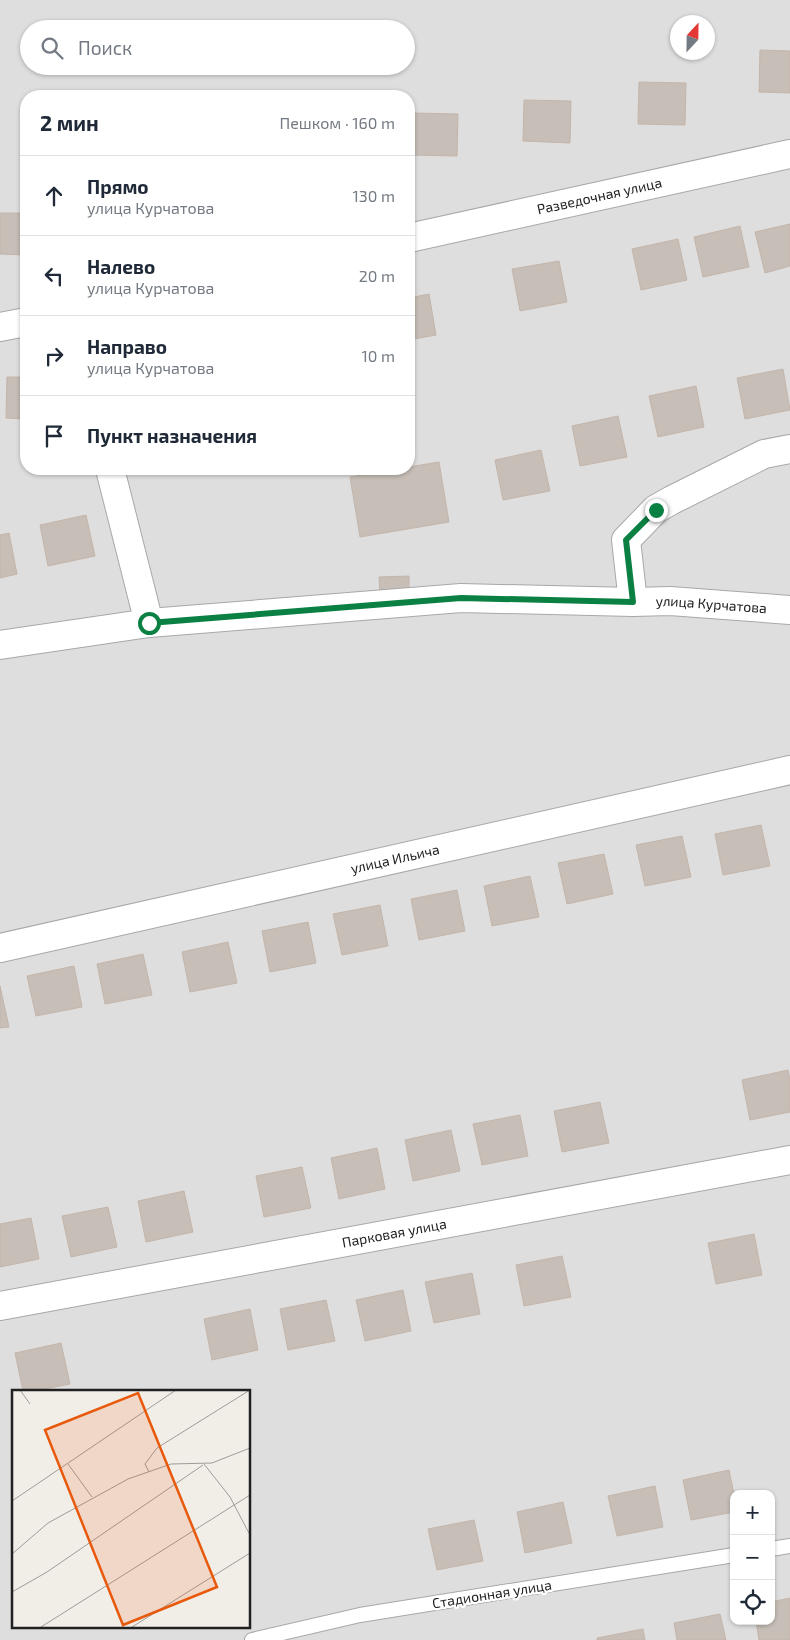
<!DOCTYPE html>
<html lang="ru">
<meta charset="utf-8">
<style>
body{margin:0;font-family:"Exo 2",sans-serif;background:#f2f2f3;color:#1f2937}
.controls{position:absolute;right:15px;bottom:15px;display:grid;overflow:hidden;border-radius:10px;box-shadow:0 1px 4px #0004}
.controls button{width:45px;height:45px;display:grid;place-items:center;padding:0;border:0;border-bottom:1px solid #e0e1e3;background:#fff;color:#1f2937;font:25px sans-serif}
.compass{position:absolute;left:670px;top:15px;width:45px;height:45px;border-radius:50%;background:#fff;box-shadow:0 1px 4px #0004;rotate:22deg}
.stop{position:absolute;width:15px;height:15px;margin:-11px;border:4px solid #0b8043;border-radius:50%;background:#fff}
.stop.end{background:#0b8043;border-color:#fff;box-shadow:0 1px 5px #0008}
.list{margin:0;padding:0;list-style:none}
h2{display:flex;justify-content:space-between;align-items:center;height:65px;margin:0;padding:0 20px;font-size:21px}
h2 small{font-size:16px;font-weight:400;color:#747a83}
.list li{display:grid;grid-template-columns:32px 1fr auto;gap:15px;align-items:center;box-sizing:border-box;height:80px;padding:0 20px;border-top:1px solid #e0e1e3}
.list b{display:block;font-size:19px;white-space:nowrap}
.list p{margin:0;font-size:16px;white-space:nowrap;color:#747a83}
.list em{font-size:16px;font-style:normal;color:#747a83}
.icon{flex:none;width:28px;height:28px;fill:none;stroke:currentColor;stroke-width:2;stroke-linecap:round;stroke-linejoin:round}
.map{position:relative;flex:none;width:790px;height:1640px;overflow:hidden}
.search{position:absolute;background:#fff;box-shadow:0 1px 4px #0004;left:20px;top:20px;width:395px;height:55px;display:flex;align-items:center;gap:12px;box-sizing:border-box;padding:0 18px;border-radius:28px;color:#747a83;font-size:19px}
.panel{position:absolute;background:#fff;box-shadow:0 1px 4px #0004;left:20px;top:90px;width:395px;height:385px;border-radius:20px}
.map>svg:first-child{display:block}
.residential{fill:#dfdede;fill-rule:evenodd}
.building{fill:#c6beb7;stroke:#c4b5aa}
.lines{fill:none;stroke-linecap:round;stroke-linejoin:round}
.lane-casing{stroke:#a8a8a8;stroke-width:16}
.street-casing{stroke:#a8a8a8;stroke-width:30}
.lane{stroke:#fff;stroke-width:14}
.street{stroke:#fff;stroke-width:28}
.route{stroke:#0b8043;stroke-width:6}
.labels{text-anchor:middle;stroke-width:4.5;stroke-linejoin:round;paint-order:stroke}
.street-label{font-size:14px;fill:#212121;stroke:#fff}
.inset-road{fill:none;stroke:#9e9c98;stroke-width:1}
.view{fill:#e8590c;fill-opacity:0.15;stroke:#e8590c;stroke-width:2.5}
.inset-edge{fill:none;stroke:#212121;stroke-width:2.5}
</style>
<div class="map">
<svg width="790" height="1640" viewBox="0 0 790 1640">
<rect width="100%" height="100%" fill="#f1eee8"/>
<path class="residential" d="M0 0H790V1640H0ZM678 22H708V52H678ZM29 29H406V66H29ZM26 96H409V469H26ZM14 1391H249V1626H14ZM734 1494H771V1621H734Z"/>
<path class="building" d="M760 50 790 51V93L759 92Z
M639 82 686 83 685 125 638 124Z
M524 100 571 101 570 143 523 141Z
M411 113 458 114 457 156 410 155Z
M0 213H26L24 255 0 254Z
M790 224V266L765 273 755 232Z
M740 226 749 267 703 277 694 237Z
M678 239 687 280 641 290 632 249Z
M559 261 567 302 520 311 512 269Z
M429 294 436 335 409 340V298Z
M783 369 790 410 745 419 737 378Z
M7 377H26V419L6 418Z
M696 386 704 427 658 437 649 396Z
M618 416 627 457 580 466 572 426Z
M541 450 550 491 503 500 495 460Z
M439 462 449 522 360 537 350 477 398 469H409V467Z
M86 515 95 556 48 566 40 525Z
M9 533 17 574 0 578V535Z
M409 576V594L380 595 379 577Z
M761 825 770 866 723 875 715 834Z
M682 836 691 877 645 886 636 845Z
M604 854 613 894 567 904 558 863Z
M530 876 539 917 492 926 484 886Z
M457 890 465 931 419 940 411 899Z
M380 905 388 946 342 955 333 914Z
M308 922 316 963 270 972 262 931Z
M228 942 237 983 190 992 182 952Z
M143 954 152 995 105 1004 97 964Z
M74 966 82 1007 36 1016 27 976Z
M0 986 9 1027 0 1028Z
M788 1070 790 1080V1112L750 1120 742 1080Z
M600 1102 609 1143 562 1152 554 1111Z
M520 1115 528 1156 482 1165 473 1124Z
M451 1130 460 1171 413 1181 405 1140Z
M377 1148 385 1189 339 1199 331 1158Z
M302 1167 311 1208 264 1217 256 1176Z
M184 1191 193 1232 146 1242 138 1201Z
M108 1207 117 1247 71 1257 62 1216Z
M31 1218 39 1259 0 1267V1224Z
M754 1234 762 1275 716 1284 708 1243Z
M562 1256 571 1297 524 1306 516 1265Z
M472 1273 480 1314 434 1323 425 1282Z
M403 1290 411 1331 365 1341 356 1300Z
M326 1300 335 1341 288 1350 280 1309Z
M250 1309 258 1350 212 1360 204 1319Z
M61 1343 70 1384 34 1391H23L15 1353Z
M729 1470 734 1494V1512L691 1520 683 1480Z
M655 1486 663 1527 617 1536 608 1496Z
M563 1502 572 1543 525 1553 517 1512Z
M474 1520 483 1561 437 1570 428 1529Z
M790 1598V1640H759L756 1621H771V1602Z
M720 1614 726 1640H677L674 1623Z
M643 1629 645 1640H597V1638Z"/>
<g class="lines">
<defs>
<path id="lane" d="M771 1549 790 1546
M252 1640 360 1615 734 1555"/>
<g id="street">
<path id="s1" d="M409 238 790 154"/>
<path d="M0 327 26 322"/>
<path d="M110 469 149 623"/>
<path d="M633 602 626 540 656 509 672 500 764 454 790 449"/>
<path id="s2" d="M0 645 149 623 461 598 633 602 670 601 790 610"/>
<path id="s3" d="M0 948 790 770"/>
<path id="s4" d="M0 1306 790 1160"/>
</g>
</defs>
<use href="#lane" class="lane-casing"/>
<use href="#street" class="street-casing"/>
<use href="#lane" class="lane"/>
<use href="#street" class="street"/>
</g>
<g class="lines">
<path class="route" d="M149 623 461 598 633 602 626 540 656 510"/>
</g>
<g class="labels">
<g class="street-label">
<text dy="5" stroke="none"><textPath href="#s1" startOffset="195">Разведочная улица</textPath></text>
<text dy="5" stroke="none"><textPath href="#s2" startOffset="714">улица Курчатова</textPath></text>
<text dy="5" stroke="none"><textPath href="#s3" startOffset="405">улица Ильича</textPath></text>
<text dy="5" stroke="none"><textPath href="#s4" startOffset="401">Парковая улица</textPath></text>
<text transform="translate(492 1594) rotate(-9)" y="5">Стадионная улица</text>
</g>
</g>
<g transform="translate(12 1390)">
<rect width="238" height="238" fill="#f1eee8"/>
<path class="inset-road" d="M8 0 18 14M56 74 80 107M192 74 218 107 238 145M137 82 133 74 145 58 238 0M0 111 164 0M0 164 36 133 116 89 159 74 200 73 238 58M0 202 35 182 191 75M29 237 238 105M120 237 238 163"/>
<path class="view" d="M126 3 205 197 111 235 33 40Z"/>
<rect width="238" height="238" class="inset-edge"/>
</g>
</svg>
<div class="controls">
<button>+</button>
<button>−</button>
<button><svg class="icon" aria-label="locate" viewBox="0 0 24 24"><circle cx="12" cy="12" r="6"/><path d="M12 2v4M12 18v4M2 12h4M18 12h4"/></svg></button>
</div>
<svg class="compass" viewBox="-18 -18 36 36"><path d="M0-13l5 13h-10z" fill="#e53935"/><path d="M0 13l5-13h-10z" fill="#747a83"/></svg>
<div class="stop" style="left:149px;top:623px"></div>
<div class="stop end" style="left:656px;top:510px"></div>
<div class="search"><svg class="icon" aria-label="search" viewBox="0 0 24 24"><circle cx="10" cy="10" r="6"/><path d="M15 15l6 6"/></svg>Поиск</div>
<section class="panel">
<h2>2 мин<small>Пешком · 160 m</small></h2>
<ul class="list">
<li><svg class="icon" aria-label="ahead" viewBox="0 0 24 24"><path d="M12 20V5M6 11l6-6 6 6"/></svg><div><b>Прямо</b><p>улица Курчатова</p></div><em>130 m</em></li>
<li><svg class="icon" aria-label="left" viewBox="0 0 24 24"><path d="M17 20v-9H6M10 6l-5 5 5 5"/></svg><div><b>Налево</b><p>улица Курчатова</p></div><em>20 m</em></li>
<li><svg class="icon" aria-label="right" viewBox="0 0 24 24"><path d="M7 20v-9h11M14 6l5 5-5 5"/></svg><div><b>Направо</b><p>улица Курчатова</p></div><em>10 m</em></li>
<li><svg class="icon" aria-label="arrive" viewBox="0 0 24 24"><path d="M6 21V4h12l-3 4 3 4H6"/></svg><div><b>Пункт назначения</b></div></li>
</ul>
</section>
</div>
